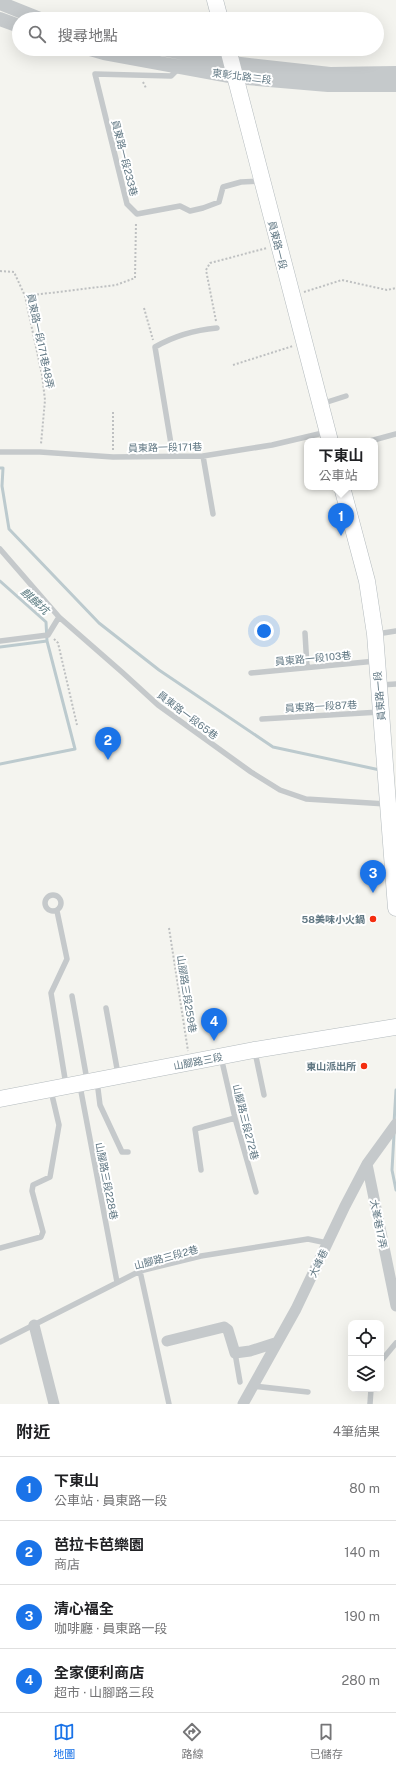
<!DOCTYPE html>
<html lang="zh-TW">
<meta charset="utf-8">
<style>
body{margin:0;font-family:"Public Sans","Noto Sans TC",sans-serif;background:#f6f6f6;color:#202124}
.controls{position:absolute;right:12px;bottom:12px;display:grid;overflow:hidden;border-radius:8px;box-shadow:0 4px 16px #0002}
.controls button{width:36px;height:36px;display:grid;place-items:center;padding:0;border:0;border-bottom:1px solid #e0e0e0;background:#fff;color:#202124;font:20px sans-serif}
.you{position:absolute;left:264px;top:631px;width:14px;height:14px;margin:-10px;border:3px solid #fff;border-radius:50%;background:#1a73e8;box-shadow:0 0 0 6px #1a73e833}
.badge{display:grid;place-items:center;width:26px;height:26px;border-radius:50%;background:#1a73e8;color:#fff;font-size:13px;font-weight:700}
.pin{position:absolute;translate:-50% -33px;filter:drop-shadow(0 1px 2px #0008)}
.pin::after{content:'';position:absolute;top:21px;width:14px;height:12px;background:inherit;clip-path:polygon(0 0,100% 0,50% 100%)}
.popup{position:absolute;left:304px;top:438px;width:74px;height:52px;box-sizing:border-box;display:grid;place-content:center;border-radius:8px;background:#fff;filter:drop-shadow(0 1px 3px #0005);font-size:13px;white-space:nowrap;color:#757577}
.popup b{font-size:15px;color:#202124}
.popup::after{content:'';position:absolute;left:50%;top:100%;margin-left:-8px;border:8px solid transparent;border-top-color:#fff}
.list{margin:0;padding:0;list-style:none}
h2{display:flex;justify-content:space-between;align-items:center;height:52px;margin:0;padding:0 16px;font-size:17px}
h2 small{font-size:13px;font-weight:400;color:#757577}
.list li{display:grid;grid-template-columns:26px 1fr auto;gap:12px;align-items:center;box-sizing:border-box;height:64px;padding:0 16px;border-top:1px solid #e0e0e0}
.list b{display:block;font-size:15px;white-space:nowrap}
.list p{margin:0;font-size:13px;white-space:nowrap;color:#757577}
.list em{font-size:13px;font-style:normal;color:#757577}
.icon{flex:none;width:22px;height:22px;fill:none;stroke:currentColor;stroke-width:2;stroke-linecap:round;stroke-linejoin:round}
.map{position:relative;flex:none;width:396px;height:1404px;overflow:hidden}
.search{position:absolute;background:#fff;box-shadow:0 4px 16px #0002;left:12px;right:12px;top:12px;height:44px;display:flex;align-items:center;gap:10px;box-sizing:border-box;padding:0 14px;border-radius:22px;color:#757577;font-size:15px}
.sheet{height:308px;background:#fff}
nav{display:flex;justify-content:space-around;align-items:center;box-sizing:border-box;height:56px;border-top:1px solid #e0e0e0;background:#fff;font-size:11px;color:#757577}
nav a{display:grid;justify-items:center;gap:2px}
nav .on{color:#1a73e8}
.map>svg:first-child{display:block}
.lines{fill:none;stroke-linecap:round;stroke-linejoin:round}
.stream{stroke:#bccace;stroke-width:3}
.secondary-casing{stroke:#b4bbbe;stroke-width:17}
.path{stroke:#bec0c1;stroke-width:2;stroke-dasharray:2 2;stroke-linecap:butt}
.service{stroke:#c5c9cb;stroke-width:5.5}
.minor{stroke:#c5c9cb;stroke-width:11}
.tertiary{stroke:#c5c9cb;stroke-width:14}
.secondary{stroke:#fff;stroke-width:16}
.poi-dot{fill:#f42d0f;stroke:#fff;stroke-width:1.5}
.labels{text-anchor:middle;stroke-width:4;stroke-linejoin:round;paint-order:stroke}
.street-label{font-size:10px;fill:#607783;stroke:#fff}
.poi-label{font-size:10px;font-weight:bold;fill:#607783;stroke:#fff;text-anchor:end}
.water-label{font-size:11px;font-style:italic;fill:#5b7b81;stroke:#fff}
</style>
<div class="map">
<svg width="396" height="1404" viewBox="0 0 396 1404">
<rect width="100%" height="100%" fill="#f4f4ef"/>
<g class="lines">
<path class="stream" d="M0 468H3L2 486 9 529 99 623 159 670 273 747 380 770
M0 581 46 622 47 641 0 647
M0 764 75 749 47 641
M394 1123 396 1090
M394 1134 392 1170 396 1190"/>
<defs>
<path id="secondary" d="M215 0 220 19
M228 49 330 441
M342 487 367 581 375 634 396 908
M0 1099 254 1050 396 1027"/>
</defs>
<use href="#secondary" class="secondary-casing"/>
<path class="path" d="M143 82 146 88
M0 271 14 272 25 296 42 375 45 400 41 444
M304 292 342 280 387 290 396 288
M25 296 116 285 135 278 136 222
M144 308 153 340
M216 321 206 270 210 263 267 248
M233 365 293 346
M113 450V411
M54 639 58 643 77 725
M169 928 188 1051"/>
<path class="service" d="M179 68 171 76 95 74 127 204 137 214 180 206 190 211 203 208 219 202 223 187 241 182 260 181
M321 404 346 396
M370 441 396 434
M0 452H40L113 457 203 456 272 445 327 432
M173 456 155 347C174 336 195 330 217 328
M203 456 213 514
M0 549 59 617 123 673 158 705 251 772 280 790 306 799 386 804
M305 633 307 667
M377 634 396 631
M0 641 48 635 59 617
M251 673 376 661
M381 685 396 684
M262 719 380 712
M45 903a8 8 0 1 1 16 0a8 8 0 1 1-16 0Z
M57 911 67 959 51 993 66 1085
M72 996 87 1080
M106 1008 118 1074
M255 1052 264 1095
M221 1057 235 1118 256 1192
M97 1081 100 1105 122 1152H128
M80 1086 117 1282
M201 1170 195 1129 235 1118
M0 1248 41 1237 43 1232 32 1191 33 1185 50 1177 59 1125 51 1091
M140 1271 169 1404
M0 1342 140 1271 201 1256 308 1239 327 1243
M235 1353 240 1382
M381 1361 396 1343
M253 1386 308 1392
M370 1404 371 1389"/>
<path class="minor" d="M367 1164 396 1306
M34 1325 54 1404
M167 1341 224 1327 228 1330 235 1353 250 1351 275 1343
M243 1404 296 1309 345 1206 367 1164 396 1124"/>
<path class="tertiary" d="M0 3 40 19
M0 19 19 26
M90 49 104 53 235 77 328 85H396
M162 49 232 63 330 74 396 73"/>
<use href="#secondary" class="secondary"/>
</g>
<g class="poi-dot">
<circle cx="373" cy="919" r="4"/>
<circle cx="364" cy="1066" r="4"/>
</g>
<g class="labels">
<g class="street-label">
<text transform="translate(242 76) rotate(7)" y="4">東彰北路二段</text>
<text transform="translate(125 158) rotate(76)" y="4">員東路一段233巷</text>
<text transform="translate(278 245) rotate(76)" y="4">員東路一段</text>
<text transform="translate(41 341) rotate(78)" y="4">員東路一段171巷48弄</text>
<text transform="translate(165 447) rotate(-1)" y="4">員東路一段171巷</text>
<text transform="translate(313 658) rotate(-5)" y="4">員東路一段103巷</text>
<text transform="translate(379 696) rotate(-95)" y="4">員東路一段</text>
<text transform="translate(321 706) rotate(-3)" y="4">員東路一段87巷</text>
<text transform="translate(188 715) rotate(37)" y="4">員東路一段65巷</text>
<text transform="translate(187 994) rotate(81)" y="4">山腳路三段259巷</text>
<text transform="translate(198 1061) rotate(-11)" y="4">山腳路三段</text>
<text transform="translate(246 1122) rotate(76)" y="4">山腳路三段272巷</text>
<text transform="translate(107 1181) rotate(79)" y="4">山腳路三段228巷</text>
<text transform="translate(379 1224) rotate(79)" y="4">大峯巷17弄</text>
<text transform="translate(166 1257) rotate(-15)" y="4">山腳路三段2巷</text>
<text transform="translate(318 1263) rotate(-65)" y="4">大峰巷</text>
</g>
<g class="poi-label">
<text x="365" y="923">58美味小火鍋</text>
<text x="356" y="1070">東山派出所</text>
</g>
<g class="water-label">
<text transform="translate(35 601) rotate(42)" y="4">麒麟坑</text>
</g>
</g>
</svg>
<div class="controls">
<button><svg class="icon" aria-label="locate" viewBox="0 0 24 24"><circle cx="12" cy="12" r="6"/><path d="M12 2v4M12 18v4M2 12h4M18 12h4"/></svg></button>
<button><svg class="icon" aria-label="layers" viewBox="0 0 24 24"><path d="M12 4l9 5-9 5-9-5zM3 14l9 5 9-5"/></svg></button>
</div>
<div class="you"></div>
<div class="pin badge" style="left:341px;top:536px">1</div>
<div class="popup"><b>下東山</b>公車站</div>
<div class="pin badge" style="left:108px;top:760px">2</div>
<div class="pin badge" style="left:373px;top:893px">3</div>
<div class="pin badge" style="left:214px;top:1041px">4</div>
<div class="search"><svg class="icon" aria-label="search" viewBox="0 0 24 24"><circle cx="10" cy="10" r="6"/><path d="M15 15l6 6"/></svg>搜尋地點</div>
</div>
<section class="sheet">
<h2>附近<small>4筆結果</small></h2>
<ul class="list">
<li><span class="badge">1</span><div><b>下東山</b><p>公車站 · 員東路一段</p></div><em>80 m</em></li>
<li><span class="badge">2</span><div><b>芭拉卡芭樂園</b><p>商店</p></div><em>140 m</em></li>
<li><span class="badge">3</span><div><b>清心福全</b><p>咖啡廳 · 員東路一段</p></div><em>190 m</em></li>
<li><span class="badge">4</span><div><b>全家便利商店</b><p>超市 · 山腳路三段</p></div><em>280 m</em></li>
</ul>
</section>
<nav>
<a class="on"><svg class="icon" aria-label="map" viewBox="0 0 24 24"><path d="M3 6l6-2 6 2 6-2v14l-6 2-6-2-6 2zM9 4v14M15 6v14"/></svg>地圖</a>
<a><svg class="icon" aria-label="directions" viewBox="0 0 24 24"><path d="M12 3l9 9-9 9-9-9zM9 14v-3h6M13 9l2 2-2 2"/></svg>路線</a>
<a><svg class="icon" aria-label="saved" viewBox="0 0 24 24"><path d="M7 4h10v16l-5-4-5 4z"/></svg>已儲存</a>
</nav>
